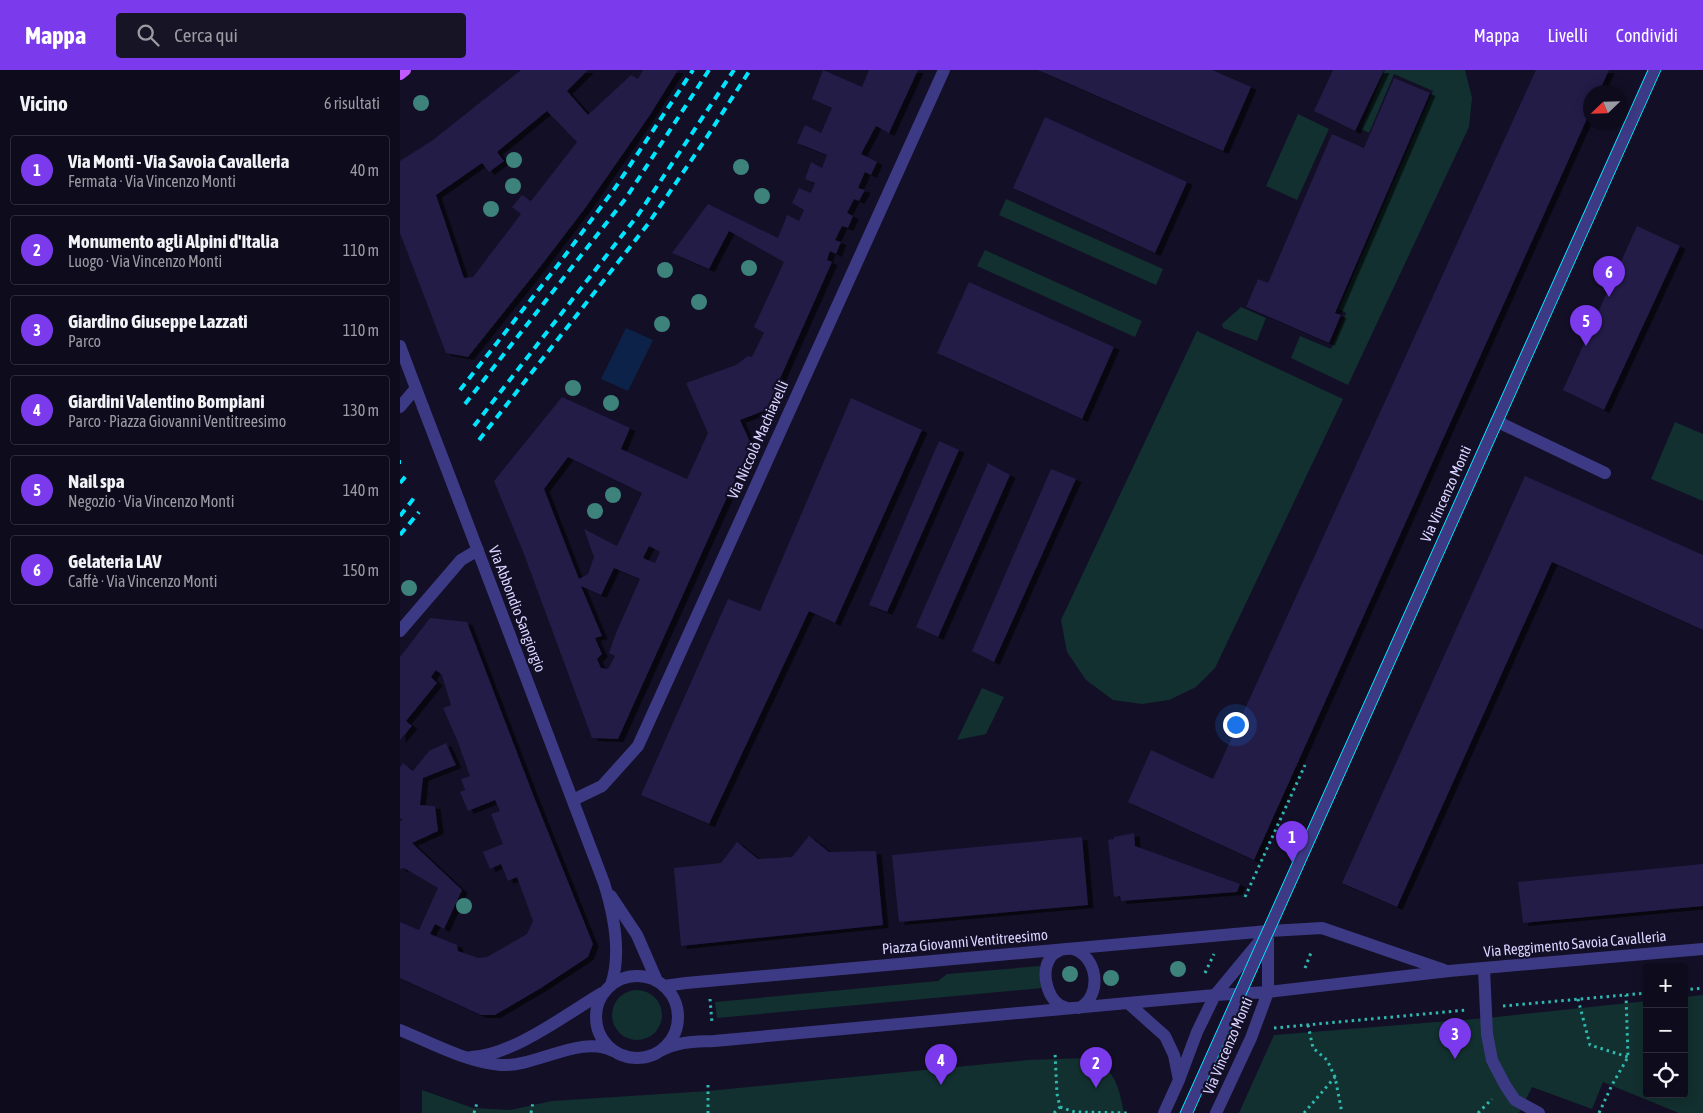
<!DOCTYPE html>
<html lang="it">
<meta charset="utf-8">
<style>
body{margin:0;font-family:"Asap Condensed",sans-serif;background:#171425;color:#f1f3f6}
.controls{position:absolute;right:15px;bottom:15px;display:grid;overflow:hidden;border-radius:5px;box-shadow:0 2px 12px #0003}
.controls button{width:45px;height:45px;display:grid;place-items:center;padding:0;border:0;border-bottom:1px solid #2e2b3b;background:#0e0b1c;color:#f1f3f6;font:25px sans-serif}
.compass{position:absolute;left:1183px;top:15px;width:45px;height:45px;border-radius:50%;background:#0e0b1c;box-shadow:0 2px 12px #0003;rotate:247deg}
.you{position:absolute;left:835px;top:654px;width:18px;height:18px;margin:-12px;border:4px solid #fff;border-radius:50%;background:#1a73e8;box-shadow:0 0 0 8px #1a73e833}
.badge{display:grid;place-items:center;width:32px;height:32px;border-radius:50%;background:#7c3aed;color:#fff;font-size:16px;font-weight:700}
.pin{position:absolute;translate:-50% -41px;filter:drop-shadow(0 1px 2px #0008)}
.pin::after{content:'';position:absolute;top:26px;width:18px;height:15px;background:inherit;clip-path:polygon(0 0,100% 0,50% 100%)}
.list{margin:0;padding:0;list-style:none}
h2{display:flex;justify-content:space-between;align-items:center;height:65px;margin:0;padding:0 20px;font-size:21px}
h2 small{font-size:16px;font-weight:400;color:#9b9ba3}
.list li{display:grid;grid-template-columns:32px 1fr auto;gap:15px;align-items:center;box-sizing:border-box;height:70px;margin:0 10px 10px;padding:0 10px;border:1px solid #2e2b3b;border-radius:5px}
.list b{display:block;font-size:19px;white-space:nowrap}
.list p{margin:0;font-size:16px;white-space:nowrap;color:#9b9ba3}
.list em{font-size:16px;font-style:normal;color:#9b9ba3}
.icon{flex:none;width:28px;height:28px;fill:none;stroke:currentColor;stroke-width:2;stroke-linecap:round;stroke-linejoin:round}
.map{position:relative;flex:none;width:1303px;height:1043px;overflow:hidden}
header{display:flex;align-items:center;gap:30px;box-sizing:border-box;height:70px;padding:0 25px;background:#7c3aed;color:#fff}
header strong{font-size:24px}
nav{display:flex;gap:28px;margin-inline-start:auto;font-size:18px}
.search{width:350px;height:45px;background:#171425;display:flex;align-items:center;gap:12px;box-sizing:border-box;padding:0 18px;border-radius:5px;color:#9b9ba3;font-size:19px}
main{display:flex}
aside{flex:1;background:#0e0b1c}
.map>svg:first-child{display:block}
.green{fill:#12302f}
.water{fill:#0c2248}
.building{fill:#241b47;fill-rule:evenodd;filter:url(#shadow)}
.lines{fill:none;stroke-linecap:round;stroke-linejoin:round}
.path{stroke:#2fb8b0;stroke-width:3;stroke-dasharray:2.5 4;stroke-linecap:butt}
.minor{stroke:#3d3a85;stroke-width:12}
.major{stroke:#c25bff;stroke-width:12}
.tram{stroke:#00e5ff;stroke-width:1}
.rail{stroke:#00e5ff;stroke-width:4;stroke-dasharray:8 6;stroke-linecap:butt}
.minor-bridge{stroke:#3d3a85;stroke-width:12}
.tree{fill:#3d827b}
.labels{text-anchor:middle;stroke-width:4.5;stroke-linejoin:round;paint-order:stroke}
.street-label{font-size:15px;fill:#d9d4ff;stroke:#130f26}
</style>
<header>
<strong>Mappa</strong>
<div class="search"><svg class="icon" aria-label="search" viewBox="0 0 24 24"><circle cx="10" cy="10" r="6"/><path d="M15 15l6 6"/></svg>Cerca qui</div>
<nav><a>Mappa</a><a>Livelli</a><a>Condividi</a></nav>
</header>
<main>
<aside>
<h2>Vicino<small>6 risultati</small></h2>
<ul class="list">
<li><span class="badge">1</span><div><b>Via Monti - Via Savoia Cavalleria</b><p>Fermata · Via Vincenzo Monti</p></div><em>40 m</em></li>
<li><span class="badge">2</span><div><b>Monumento agli Alpini d'Italia</b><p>Luogo · Via Vincenzo Monti</p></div><em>110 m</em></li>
<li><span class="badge">3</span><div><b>Giardino Giuseppe Lazzati</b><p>Parco</p></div><em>110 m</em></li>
<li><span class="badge">4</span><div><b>Giardini Valentino Bompiani</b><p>Parco · Piazza Giovanni Ventitreesimo</p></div><em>130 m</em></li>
<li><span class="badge">5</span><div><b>Nail spa</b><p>Negozio · Via Vincenzo Monti</p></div><em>140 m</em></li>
<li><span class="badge">6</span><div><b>Gelateria LAV</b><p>Caffè · Via Vincenzo Monti</p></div><em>150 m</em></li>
</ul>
</aside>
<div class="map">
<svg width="1303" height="1043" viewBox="0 0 1303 1043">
<defs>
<filter id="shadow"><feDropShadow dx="5.5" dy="3" stdDeviation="0" flood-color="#0009"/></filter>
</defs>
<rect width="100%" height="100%" fill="#130f26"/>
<path class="green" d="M985 0H1065L1072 28 1069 57 948 315 891 288 900 266 931 279 946 243 939 239 1033 21 994 4 969 63 961 59Z
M898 44 929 59 897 130 866 116Z
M606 129 763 199 756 215 599 145Z
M585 180 742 251 735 267 577 196Z
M841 237 866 248 857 271 823 258 822 254Z
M797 261 943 329 815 598 796 617 769 630 742 634 713 630 686 610 667 582 661 550Z
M1275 352 1303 364V431L1251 409Z
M582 618 604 627 586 664 557 670Z
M640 896 642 918 317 948 315 932 538 911 547 904Z
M212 945a25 25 0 1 1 50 0a25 25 0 1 1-50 0Z
M1303 925V1043H1279L1203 1012 1192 1039 1132 1017 1119 1043H839L874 965 1087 948 1247 931V1024H1284V927Z
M686 988C715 996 719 1017 724 1043H22V1020L73 1038 110 1040 152 1031 308 1021 628 990Z"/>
<path class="water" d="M226 258 253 270 228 321 201 309Z"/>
<path class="building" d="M121 0H188L167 21 188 45 231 5 238 9 243 0H278L250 45 186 137 144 192 68 287 46 283 0 163V91L33 70ZM147 41 177 72 131 131 122 125 112 137 121 144 73 207 64 208 36 125 82 93 89 102 104 91 97 82Z
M423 0 462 17 469 0H518L489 63 476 56 461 84 477 92 471 105 465 102 458 118 465 120 459 131 454 129 447 143 453 146 448 158 442 156 435 170 441 172 436 184 430 181 427 190 432 192 366 340 340 350 351 374 218 669 192 668 124 484 94 411 162 327 230 358 221 379 287 409 308 363 286 313 336 295 348 286 352 287 364 263 354 257 384 192 329 161 309 199 272 183 308 134 378 168 387 145 399 151 404 140 392 133 399 118 411 123 415 113 405 109 411 92 422 98 427 85 397 73 405 55 421 63 432 38 412 29ZM168 387 242 423 217 476 184 459 194 487 188 504 179 509 144 419ZM249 476 260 482 255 493 243 488ZM214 498 240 509 216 563 209 583 215 586 208 599 201 598 197 589 202 584 195 568 202 566 181 516 201 525Z
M638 0H812L851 17 823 81Z
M933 0H984L955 61 914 41Z
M1136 0H1209L1199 22H1190V42L854 790 728 732 751 680 813 709Z
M994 8 1030 23 935 243 941 245 929 273 846 237 858 209 868 213 932 64 964 78Z
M645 47 787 112 755 183 613 118Z
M1237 156 1280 176 1204 340 1163 320Z
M569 212 714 277 682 349 537 283Z
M451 328 522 360 435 553 409 541 309 754 241 725 328 529 360 541Z
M539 371 559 380 487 542 469 535Z
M588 393 610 405 538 567 516 557Z
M651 399 676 409 594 592 572 581Z
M1125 406 1303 485V560L1152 492 997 837 942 813Z
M30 548 67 552 134 727 193 874 188 887 141 918 95 945H81L0 908V852L19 860 38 818 4 798 0 799V751L3 750 0 748V697L3 693 13 701 29 681 46 673 56 695 23 708 20 735 35 736 38 761 12 773 62 820 44 859 35 854 30 864 57 875 58 881 78 888 87 887 127 864 133 851 117 807 108 811 101 794 90 799 83 782 103 774 91 744 100 741 95 730 68 741 60 722 65 720 61 709 70 706 58 672 43 638 51 635 42 605 36 600 31 607 37 613 6 651 12 656 0 670V587Z
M734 763 735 776 840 814 837 822 721 831 720 826 714 827 708 770 714 769V767Z
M409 766 429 782 476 781 483 855 281 876 274 798 321 793 337 772 358 789 392 787Z
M682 767 688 835 499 852 492 785Z
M1303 794V836L1123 853 1118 812Z"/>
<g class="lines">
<path class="path" d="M845 827 905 695
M905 898 912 880
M805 903 814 884
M1284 920 1303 918
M310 929 312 953
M1178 929 1190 975 1228 987
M1103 936 1247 923
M908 955 913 978 927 990 935 1007 942 1043
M874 958 1067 940
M308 1015V1043
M660 1037 675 1042 730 1043
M74 1043 77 1033
M131 1043 133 1032
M654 1043 660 1037 657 1024 655 983
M904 1043 935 1007
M1078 1043 1092 1029
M1199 1043 1212 1015 1228 987 1226 925"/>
<path class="minor" d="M0 276 23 337
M0 337 16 318
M1096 351 1205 403
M59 431 204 813C214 845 222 883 211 915
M0 561 61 490 78 480
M173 730 202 716 238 676 544 0
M211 826 237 865 257 911
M672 879C698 885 703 926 679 938
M661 880C656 882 651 885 649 890 640 905 649 935 667 938
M1084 899 1087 964 1092 990 1105 1015 1115 1030 1139 1043
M196 947a41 41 0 1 1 82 0a41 41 0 1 1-82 0Z
M264 916 286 913 868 861 922 858 1044 900
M728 933 765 966 774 985 779 1010
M0 960C32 973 66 992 101 995 136 997 182 964 213 981
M260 981C280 971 293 972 314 971L815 925 868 922 1049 901 1303 879
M71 987C112 986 168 943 202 923
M764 1043 779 1010 797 962 815 925 868 861 1254 0
M786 1043 862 875
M816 1043 851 968 868 922V866"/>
<path class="major" d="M0 4 5 0"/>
<path class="tram" d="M780 1043 1248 0
M793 1043 1261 0"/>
<path class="rail" d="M60 320 158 195 215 118 293 0
M65 334 226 128 309 0
M74 356 238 145 334 0
M79 370 248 154 303 73 350 0
M0 392H1
M0 413 6 406
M0 446 14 428
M0 465 19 442"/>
<path class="minor-bridge" d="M23 337 59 431"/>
</g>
<g class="tree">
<circle cx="21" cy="33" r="8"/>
<circle cx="114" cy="90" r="8"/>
<circle cx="341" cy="97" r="8"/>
<circle cx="113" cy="116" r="8"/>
<circle cx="362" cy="126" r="8"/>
<circle cx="91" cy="139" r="8"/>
<circle cx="349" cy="198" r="8"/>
<circle cx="265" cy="200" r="8"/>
<circle cx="299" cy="232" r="8"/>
<circle cx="262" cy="254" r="8"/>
<circle cx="173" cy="318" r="8"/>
<circle cx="211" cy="333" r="8"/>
<circle cx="213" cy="425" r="8"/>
<circle cx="195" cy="441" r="8"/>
<circle cx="9" cy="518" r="8"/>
<circle cx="64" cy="836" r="8"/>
<circle cx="778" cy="899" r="8"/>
<circle cx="670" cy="904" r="8"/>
<circle cx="711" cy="908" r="8"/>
</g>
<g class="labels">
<g class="street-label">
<text transform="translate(358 370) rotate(-66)" y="5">Via Niccolò Machiavelli</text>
<text transform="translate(1046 424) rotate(-66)" y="5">Via Vincenzo Monti</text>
<text transform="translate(117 539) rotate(69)" y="5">Via Abbondio Sangiorgio</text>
<text transform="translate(565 872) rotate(-5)" y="5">Piazza Giovanni Ventitreesimo</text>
<text transform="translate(1175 874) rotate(-5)" y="5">Via Reggimento Savoia Cavalleria</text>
<text transform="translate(828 976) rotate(-67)" y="5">Via Vincenzo Monti</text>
</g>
</g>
</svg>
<div class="controls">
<button>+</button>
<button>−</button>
<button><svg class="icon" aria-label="locate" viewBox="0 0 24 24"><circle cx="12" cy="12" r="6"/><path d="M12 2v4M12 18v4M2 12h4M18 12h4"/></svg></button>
</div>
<svg class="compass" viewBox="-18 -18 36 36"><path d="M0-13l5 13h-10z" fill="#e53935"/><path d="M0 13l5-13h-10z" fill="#9b9ba3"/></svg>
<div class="you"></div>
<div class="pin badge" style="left:892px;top:792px">1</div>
<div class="pin badge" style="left:696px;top:1018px">2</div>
<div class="pin badge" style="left:1055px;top:989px">3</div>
<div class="pin badge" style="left:541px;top:1015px">4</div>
<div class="pin badge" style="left:1186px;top:276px">5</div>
<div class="pin badge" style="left:1209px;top:227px">6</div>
</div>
</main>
